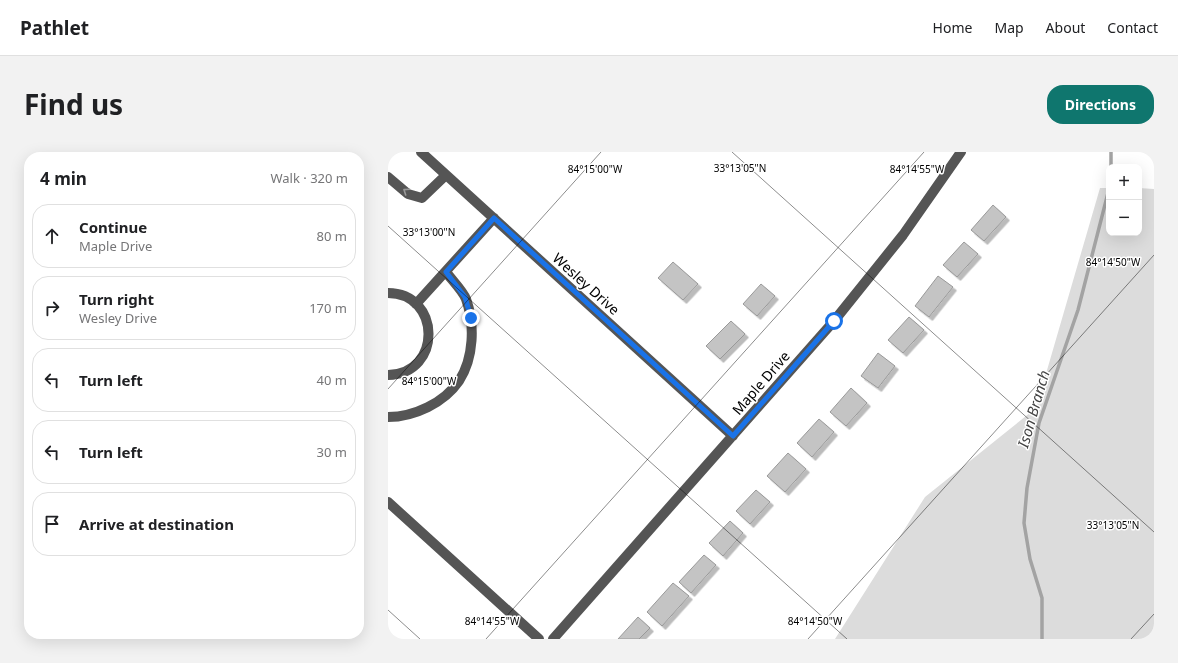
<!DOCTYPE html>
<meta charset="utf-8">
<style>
body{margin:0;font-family:"Noto Sans",sans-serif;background:#f2f2f2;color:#202124}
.controls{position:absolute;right:12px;top:12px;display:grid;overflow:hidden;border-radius:8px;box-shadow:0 4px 16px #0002}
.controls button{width:36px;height:36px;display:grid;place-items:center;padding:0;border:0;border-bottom:1px solid #e0e0e0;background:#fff;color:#202124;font:20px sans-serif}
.stop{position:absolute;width:12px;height:12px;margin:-9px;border:3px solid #1a73e8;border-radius:50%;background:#fff}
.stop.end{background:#1a73e8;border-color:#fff;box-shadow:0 1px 4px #0008}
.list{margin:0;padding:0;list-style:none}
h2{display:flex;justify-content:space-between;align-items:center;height:52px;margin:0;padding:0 16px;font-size:17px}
h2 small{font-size:13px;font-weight:400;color:#757577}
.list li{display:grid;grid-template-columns:26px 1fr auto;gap:12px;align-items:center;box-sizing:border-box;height:64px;margin:0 8px 8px;padding:0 8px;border:1px solid #e0e0e0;border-radius:16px}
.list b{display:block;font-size:15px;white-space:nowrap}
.list p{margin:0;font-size:13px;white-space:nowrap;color:#757577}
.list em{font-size:13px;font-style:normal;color:#757577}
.icon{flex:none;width:22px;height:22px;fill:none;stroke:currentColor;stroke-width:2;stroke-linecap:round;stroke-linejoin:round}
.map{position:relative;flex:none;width:766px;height:487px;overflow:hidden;border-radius:16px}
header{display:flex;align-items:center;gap:24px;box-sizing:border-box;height:56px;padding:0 20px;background:#fff;border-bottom:1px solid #e0e0e0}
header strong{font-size:19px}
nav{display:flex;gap:22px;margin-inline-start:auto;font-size:14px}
.intro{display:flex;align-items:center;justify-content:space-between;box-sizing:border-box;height:96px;padding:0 24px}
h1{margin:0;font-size:28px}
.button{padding:10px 18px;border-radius:16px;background:#0f766e;color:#fff;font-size:14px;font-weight:700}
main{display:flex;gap:24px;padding:0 24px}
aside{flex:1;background:#fff;border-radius:16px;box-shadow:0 4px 16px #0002}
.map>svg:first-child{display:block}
.green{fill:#dcdcdc}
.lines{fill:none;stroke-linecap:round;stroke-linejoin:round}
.stream{stroke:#a3a3a3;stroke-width:3.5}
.building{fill:#c4c4c4;stroke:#999;filter:url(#shadow)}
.minor{stroke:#555;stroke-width:10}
.oneway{stroke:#999}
.route{stroke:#1a73e8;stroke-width:5}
.ticks{fill:none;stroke:#000;stroke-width:1;stroke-opacity:0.45}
.labels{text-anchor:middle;stroke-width:3;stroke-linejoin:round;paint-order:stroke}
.street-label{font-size:14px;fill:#000;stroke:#fff}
.water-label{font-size:15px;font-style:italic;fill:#444;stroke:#fff}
.ticks-label{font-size:10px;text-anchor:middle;fill:#000;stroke:#fff;stroke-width:3;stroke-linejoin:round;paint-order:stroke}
</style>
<header>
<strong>Pathlet</strong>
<nav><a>Home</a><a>Map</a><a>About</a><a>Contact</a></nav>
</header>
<div class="intro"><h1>Find us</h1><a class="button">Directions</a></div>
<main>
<aside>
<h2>4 min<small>Walk · 320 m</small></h2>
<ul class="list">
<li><svg class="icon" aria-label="ahead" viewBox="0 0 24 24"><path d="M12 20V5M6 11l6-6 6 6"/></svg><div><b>Continue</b><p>Maple Drive</p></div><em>80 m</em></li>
<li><svg class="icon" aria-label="right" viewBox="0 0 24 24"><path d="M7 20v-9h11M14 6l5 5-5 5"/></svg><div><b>Turn right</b><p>Wesley Drive</p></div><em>170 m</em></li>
<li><svg class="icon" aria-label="left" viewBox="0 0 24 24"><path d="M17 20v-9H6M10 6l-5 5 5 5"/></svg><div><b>Turn left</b></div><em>40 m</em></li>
<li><svg class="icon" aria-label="left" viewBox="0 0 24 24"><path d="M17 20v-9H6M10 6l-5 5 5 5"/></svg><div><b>Turn left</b></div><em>30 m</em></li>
<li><svg class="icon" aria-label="arrive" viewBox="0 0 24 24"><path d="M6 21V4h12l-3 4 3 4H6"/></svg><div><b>Arrive at destination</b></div></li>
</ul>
</aside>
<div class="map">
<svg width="766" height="487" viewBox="0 0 766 487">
<defs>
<filter id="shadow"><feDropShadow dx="3.5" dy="3.5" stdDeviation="0" flood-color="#0004"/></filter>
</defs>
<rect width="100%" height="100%" fill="#fff"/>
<path class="green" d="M712 36H721V81H751V36L766 37V487H447L537 345 648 256Z"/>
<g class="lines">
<path class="stream" d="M723 0V15
M654 487V446L642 407 636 371 639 336 651 271 690 158 721 37"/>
</g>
<path class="building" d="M605 53 618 65 596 89 583 78Z
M576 90 590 102 569 125 555 113Z
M285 110 310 132 295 148 270 126Z
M550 124 565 135 541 165 527 154Z
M373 132 387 144 369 164 355 152Z
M521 165 536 178 515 201 500 188Z
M343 169 357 182 332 207 318 194Z
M490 201 507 214 490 236 473 224Z
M463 236 479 251 458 274 442 260Z
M431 267 446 280 424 305 409 291Z
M400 301 418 317 397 340 379 324Z
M368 338 382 350 362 372 348 359Z
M342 369 355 381 335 404 321 391Z
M316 403 328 413 303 441 291 430Z
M285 431 301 444 274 474 259 460Z
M250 465 262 476 251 487H230Z"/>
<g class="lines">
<path class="minor" d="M33 0 345 284
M0 25 20 42 34 46 58 23
M0 141C53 141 55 222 0 223
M28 152 106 66
M0 265C26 265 56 251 71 229 86 206 87 172 78 147 75 139 63 127 58 120
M0 350 151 487
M165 487 446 169 515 83 573 0"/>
</g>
<defs><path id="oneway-chevron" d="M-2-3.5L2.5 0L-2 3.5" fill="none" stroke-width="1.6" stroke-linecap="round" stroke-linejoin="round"/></defs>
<use class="oneway" href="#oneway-chevron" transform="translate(18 39) rotate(-146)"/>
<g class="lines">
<path class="route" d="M83 166 77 145 58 120 106 66 345 284 446 169"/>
</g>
<path class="ticks" d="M344 0 766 380M0 74 459 487M0 237 213 0M0 458 32 487M98 487 536 0M420 487 766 103M743 487 766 462"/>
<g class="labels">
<g class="street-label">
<text transform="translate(198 132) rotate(42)" y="5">Wesley Drive</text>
<text transform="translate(373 231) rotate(-49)" y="5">Maple Drive</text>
</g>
<g class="water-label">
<text transform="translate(646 257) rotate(-74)" y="5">Ison Branch</text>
</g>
</g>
<g class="ticks-label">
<text x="352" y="20">33°13'05"N</text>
<text x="207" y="21">84°15'00"W</text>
<text x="529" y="21">84°14'55"W</text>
<text x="41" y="84">33°13'00"N</text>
<text x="725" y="114">84°14'50"W</text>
<text x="41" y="233">84°15'00"W</text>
<text x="725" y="377">33°13'05"N</text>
<text x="104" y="473">84°14'55"W</text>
<text x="427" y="473">84°14'50"W</text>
</g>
</svg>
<div class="controls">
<button>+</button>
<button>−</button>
</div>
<div class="stop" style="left:446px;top:169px"></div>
<div class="stop end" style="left:83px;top:166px"></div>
</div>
</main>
